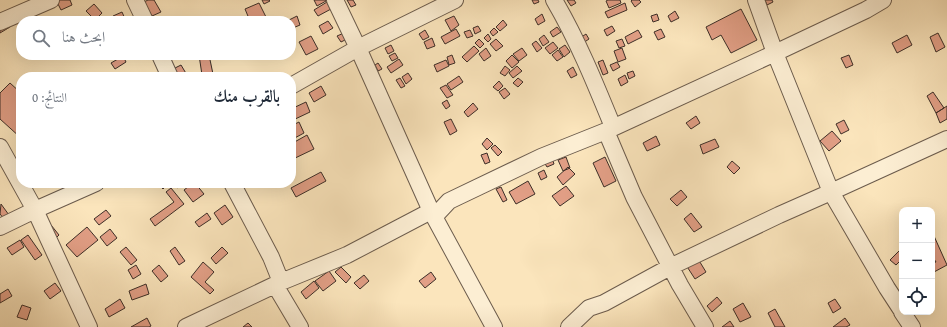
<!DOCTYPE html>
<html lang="ar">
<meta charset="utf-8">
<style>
body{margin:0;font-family:"Gentium Book Plus",Amiri,serif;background:#f2f2f3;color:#1f2937;direction:rtl}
.controls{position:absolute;right:12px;bottom:12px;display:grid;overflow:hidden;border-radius:8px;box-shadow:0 4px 16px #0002}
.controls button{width:36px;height:36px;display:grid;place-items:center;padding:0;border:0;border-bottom:1px solid #e0e1e3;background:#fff;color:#1f2937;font:20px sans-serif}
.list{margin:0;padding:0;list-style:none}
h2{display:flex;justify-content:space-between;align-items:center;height:52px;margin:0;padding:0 16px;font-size:17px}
h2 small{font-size:13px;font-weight:400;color:#747a83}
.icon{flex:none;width:22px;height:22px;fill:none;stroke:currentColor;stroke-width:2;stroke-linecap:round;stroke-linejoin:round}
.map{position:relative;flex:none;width:947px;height:327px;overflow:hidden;direction:ltr}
.search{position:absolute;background:#fff;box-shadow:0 4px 16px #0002;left:16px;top:16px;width:280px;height:44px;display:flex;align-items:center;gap:10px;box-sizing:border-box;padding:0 14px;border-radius:16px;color:#747a83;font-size:15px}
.panel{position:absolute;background:#fff;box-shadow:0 4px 16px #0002;left:16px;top:72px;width:280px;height:116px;border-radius:16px;direction:rtl}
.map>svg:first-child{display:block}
.building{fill:#e29f86;stroke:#3d2f28}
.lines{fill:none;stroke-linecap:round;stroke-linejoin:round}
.minor-casing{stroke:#6c5c4d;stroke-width:18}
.minor{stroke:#fceed3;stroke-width:16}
</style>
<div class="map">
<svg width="947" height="327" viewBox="0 0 947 327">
<rect width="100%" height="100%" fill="#fbe5bc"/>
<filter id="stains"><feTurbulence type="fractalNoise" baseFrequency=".005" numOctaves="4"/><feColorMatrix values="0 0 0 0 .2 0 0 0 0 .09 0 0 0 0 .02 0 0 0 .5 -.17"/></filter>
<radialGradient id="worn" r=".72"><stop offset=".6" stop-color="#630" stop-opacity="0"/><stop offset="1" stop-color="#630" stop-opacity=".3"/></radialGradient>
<path class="building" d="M56 0H70L72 5 61 10Z
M148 0H154L161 12 152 16 144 2Z
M262 0H269L270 1 264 4Z
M314 0H326V1L317 6Z
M347 0H353L356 5 351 7Z
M532 0H538L539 2 534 4Z
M567 0H574L576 3 571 6Z
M608 0H620L621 3 609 8 606 1Z
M632 0H639L641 2 635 7 631 1Z
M765 0H772L773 2 767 5Z
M327 2 331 9 318 16 314 10Z
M259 3 267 19 262 21H250L245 9Z
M625 3 627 10 608 18 605 12Z
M94 4 102 13 95 20 86 11Z
M741 9 757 40 731 53 721 35 712 40 706 27Z
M675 11 679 18 671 22 668 16Z
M122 12 126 21H115L113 16Z
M542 14 545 21 538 25 535 19Z
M657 14 659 20 653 22 651 16Z
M3 16 10 27 0 33V18Z
M297 16 300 25 293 28 289 20Z
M454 16 459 25 451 31 445 20Z
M503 20 507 25 500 31 496 27Z
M328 21 333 28 323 34 319 26Z
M478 26 481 31 475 34 473 28Z
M612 26 615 31 607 36 604 30Z
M557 27 561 32 553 37 550 32Z
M494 28 498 32 493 36 490 32Z
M456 29 460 36 445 44 441 37Z
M661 29 665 37 658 40 654 32Z
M425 30 429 37 423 40 419 34Z
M470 30 473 36 467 38 464 32Z
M638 30 642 37 628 44 625 37Z
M344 33 347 39 341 42 337 36Z
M938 33 945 47 936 52 930 37Z
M488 34 491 39 488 42 484 38Z
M586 34 589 39 583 43 580 38Z
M544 35 549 42 543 46 539 39Z
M907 35 912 45 897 53 892 43Z
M311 36 318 49 306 55 299 42Z
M432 38 435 46 427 49 424 42Z
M479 39 484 44 480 48 475 43Z
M496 39 503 46 496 51 490 44Z
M622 39 625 46 619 48 616 41Z
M536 41 542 48 537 52 532 44Z
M553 42 558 48 550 54 545 48Z
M391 45 394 51 388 54 385 48Z
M565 45 570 52 564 57 559 49Z
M474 46 479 51 467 62 462 57Z
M486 48 491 56 484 61 479 54Z
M522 48 527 55 519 61 513 54Z
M622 48 626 59 618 62 614 51Z
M558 50 563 57 557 61 552 55Z
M395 53 398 58 392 61 389 56Z
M199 55H209L213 74 202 75Z
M452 55 455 63 449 65 447 57Z
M512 55 519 62 512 68 506 61Z
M849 55 853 65 846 68 841 58Z
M123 56 126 62 115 69 111 63Z
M399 59 403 65 391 73 387 67Z
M446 60 449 66 437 72 434 65Z
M603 60 608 73 603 75 598 62Z
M617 62 620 67 613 71 610 65Z
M378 63 382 69 378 71 375 65Z
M181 65 187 75 184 77H177L173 69Z
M505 66 510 70 505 76 500 73Z
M517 66 522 71 513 78 509 73Z
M573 67 577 75 571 78 567 71Z
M633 71 635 76 629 79 627 73Z
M408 73 412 79 406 84 402 77Z
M625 75 628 82 621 86 618 79Z
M459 76 463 82 451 90 447 84Z
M400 78 405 86 401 88 396 80Z
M518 78 523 82 518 87 513 83Z
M499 81 503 86 498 91 493 87Z
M10 83 21 93V138L0 119V93Z
M446 85 453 95 447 98 440 88Z
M321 86 326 95 314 102 309 93Z
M505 88 510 94 504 99 499 92Z
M933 92 944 108 936 113 927 96Z
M447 100 450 106 446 109 442 103Z
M306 102 310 112 291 121V109Z
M473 103 478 109 468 117 464 112Z
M947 106V119L940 123 936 113Z
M696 116 700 123 691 129 686 123Z
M451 119 457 131 450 135 444 122Z
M844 120 849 130 841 134 836 124Z
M299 122 304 133 291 140V126Z
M832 131 841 141 829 151 820 141Z
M307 135 314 149 291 160V144Z
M656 136 660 145 647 151 643 143Z
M487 138 493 144 487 150 482 144Z
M715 139 719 147 703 154 700 145Z
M495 145 502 152 498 156 491 148Z
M487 153 490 162 485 164 481 155Z
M566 157 570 168 563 171 558 160Z
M605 157 616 181 604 187 593 163Z
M552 158 554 164 547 167 544 162Z
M732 161 740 168 734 174 727 167Z
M568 167 575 174 563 185 557 177Z
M544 170 547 177 541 180 538 173Z
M321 172 326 181 296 197 291 188Z
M528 181 535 194 516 204 509 192Z
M157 183H167L168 184 163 189Z
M173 183H184L177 188Z
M193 183H195L204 194 193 202 184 190Z
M566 186 574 196 560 206 552 196Z
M501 187 507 200 503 202 496 189Z
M171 188 184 204 155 226 150 219 174 202 166 192Z
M681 190 687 197 677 206 670 199Z
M1 204 9 215 4 219 0 214Z
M225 205 233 217 222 225 214 213Z
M106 210 111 216 99 225 94 219Z
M207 213 211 219 199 227 195 222Z
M691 213 702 227 694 232 684 219Z
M51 225 59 235 53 241 44 230Z
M87 227 98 240 77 257 66 245Z
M110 229 117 238 107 246 100 237Z
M28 235 42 255 35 260 21 240Z
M934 236 947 265 934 272 932 263 936 262 932 256V237Z
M20 240 24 247 12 255 7 248Z
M126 247 137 260 131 265 120 252Z
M175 247 185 261 179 265 170 251Z
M222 247 228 253 216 264 211 258Z
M899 251 902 254V259L896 265 890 260Z
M695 254 706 272 695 279 684 262Z
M203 262 214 272 205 282 214 290 210 294 191 277Z
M136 265 141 274 133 279 128 270Z
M159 265 168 276 161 282 152 271Z
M341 267 351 277 346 283 335 272Z
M329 271 336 281 323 291 315 281Z
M431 272 436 279 425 288 419 281Z
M364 275 369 281 360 289 354 283Z
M314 281 319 288 306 299 301 292Z
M55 283 61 291 50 299 44 291Z
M146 284 149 294 132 300 129 291Z
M8 289 12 296 0 303V294Z
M717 297 722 303 712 312 707 306Z
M120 299 125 308 109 317 105 309Z
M835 299 841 308 833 313 828 303Z
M743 303 751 317 740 322 733 309Z
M22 305 31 308 27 320 17 317Z
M775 309 785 327H775L768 313Z
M147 318 151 326 149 327H131Z
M845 318 850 325 846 327H833Z
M730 321 734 327H722Z
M248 323 252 327H243Z"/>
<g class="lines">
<defs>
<path id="minor" d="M135 0 145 21
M335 0 358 48 431 211 494 327
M554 0C578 41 595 83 613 127
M756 0 775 53 831 192 887 288 902 311
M0 22 51 0
M160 55 170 77
M291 86 358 48 455 0
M606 131 634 197 680 285 705 327
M0 147 35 210 89 327
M232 183 271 257 281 282
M434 217 449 201 541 157 606 131 775 53 866 10 883 0
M0 227 35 210 96 183
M275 285 300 327
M902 312 912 327
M186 327 281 282 347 255 431 211
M569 327 589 308 604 303 670 267 779 215 831 192 947 139"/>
</defs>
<use href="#minor" class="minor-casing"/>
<use href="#minor" class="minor"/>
</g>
<rect width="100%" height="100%" filter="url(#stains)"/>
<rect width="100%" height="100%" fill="url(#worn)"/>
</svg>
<div class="controls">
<button>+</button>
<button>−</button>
<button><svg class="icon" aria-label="locate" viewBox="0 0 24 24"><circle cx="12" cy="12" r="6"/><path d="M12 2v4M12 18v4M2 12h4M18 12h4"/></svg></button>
</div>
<div class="search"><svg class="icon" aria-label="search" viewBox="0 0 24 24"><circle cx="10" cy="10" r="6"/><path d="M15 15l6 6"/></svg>ابحث هنا</div>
<section class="panel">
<h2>بالقرب منك<small>النتائج: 0</small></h2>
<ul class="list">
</ul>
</section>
</div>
